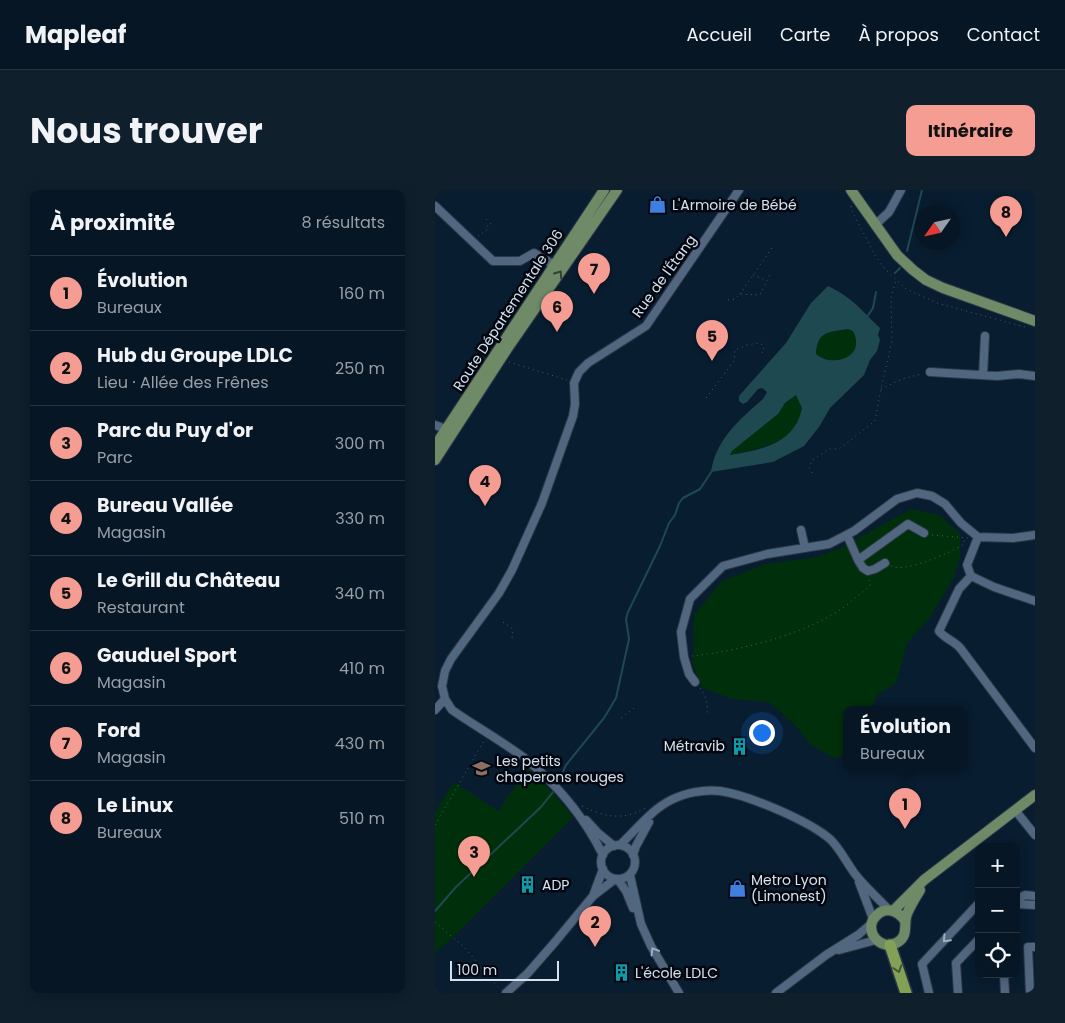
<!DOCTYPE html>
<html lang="fr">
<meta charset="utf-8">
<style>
body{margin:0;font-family:Poppins,sans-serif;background:#0f1f2c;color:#f1f3f6}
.controls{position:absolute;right:15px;bottom:15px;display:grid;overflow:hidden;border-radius:10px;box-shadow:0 2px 12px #0003}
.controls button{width:45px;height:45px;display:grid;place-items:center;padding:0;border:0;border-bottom:1px solid #273541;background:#061624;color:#f1f3f6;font:25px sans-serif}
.compass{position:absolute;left:480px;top:15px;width:45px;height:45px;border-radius:50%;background:#061624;box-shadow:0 2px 12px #0003;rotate:236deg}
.scale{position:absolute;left:15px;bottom:12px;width:109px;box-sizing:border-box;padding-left:5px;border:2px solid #d4e1ee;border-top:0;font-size:14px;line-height:18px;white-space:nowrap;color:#d4e1ee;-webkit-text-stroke:4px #02070f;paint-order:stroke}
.you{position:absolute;left:326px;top:542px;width:18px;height:18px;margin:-12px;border:4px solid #fff;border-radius:50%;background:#1a73e8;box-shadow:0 0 0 8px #1a73e833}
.badge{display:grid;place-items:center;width:32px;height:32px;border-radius:50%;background:#f59c93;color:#111;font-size:16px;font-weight:700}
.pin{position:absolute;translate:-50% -41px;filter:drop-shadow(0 1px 2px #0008)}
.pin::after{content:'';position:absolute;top:26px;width:18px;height:15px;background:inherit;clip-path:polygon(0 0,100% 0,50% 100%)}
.popup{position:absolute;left:408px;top:516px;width:125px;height:65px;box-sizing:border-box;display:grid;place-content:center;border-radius:10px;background:#061624;filter:drop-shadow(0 1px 4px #0005);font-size:16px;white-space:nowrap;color:#989fa6}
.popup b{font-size:19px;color:#f1f3f6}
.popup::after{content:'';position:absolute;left:50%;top:100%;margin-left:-10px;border:10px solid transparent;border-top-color:#061624}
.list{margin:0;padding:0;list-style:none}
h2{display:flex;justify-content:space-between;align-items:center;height:65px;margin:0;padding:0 20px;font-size:21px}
h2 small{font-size:16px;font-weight:400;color:#989fa6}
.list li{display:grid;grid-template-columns:32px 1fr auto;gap:15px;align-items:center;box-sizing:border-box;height:75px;padding:0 20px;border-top:1px solid #273541}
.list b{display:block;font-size:19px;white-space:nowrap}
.list p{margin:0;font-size:16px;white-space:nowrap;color:#989fa6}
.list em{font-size:16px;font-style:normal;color:#989fa6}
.icon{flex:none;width:28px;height:28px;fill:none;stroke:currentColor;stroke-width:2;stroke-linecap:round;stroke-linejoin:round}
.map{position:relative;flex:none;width:600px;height:803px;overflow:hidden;border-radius:10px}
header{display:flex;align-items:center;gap:30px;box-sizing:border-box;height:70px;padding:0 25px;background:#061624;border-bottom:1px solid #273541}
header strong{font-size:24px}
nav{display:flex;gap:28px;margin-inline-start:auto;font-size:18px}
.intro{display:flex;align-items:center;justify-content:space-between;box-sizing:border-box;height:120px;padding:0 30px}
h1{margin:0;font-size:35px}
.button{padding:12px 22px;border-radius:10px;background:#f59c93;color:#111;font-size:18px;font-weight:700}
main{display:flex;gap:30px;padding:0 30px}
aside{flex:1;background:#061624;border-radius:10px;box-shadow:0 2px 12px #0003}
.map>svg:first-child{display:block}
.green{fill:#00300b}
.water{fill:#1f4951;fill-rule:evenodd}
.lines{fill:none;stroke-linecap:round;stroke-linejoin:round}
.stream{stroke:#1f4951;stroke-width:2}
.minor-casing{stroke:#2f3646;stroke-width:10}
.major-casing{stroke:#2f3646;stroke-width:12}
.highway-casing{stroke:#2f3646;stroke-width:14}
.path{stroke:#485a6c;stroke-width:1;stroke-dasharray:1 4;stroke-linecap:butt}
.minor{stroke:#50677f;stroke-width:8}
.major{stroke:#6e8a67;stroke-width:10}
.highway{stroke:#82a157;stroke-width:11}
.oneway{stroke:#334237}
.oneway2{stroke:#9fb0c2}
.oneway3{stroke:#425433}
.labels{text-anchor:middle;stroke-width:5;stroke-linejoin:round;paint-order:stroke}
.poi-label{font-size:14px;fill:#d4e1ee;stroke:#02070f;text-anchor:start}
.street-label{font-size:14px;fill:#d4e1ee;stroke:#02070f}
</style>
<header>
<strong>Mapleaf</strong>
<nav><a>Accueil</a><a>Carte</a><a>À propos</a><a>Contact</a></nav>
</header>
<div class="intro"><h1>Nous trouver</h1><a class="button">Itinéraire</a></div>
<main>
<aside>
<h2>À proximité<small>8 résultats</small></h2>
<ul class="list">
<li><span class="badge">1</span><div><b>Évolution</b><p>Bureaux</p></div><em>160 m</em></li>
<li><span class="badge">2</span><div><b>Hub du Groupe LDLC</b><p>Lieu · Allée des Frênes</p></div><em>250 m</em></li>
<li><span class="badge">3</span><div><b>Parc du Puy d'or</b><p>Parc</p></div><em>300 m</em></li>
<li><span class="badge">4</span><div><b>Bureau Vallée</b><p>Magasin</p></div><em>330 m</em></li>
<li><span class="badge">5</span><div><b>Le Grill du Château</b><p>Restaurant</p></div><em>340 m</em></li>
<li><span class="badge">6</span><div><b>Gauduel Sport</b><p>Magasin</p></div><em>410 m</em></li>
<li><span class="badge">7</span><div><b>Ford</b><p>Magasin</p></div><em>430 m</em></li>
<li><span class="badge">8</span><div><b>Le Linux</b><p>Bureaux</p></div><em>510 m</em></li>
</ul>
</aside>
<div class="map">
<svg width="600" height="803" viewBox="0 0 600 803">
<rect width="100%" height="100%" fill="#081d30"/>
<path class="green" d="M413 139 418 141C432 168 397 178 381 164 383 141 394 143 413 139Z
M361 205C386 247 323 259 295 265L297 261 343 224 350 213Z
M476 319 504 325 525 343V367L519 387 494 429 472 453 461 493 442 505 436 520H411V565L399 568 376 555 362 537 334 512 298 509 267 498 258 474 259 425 287 391 331 374 382 367 407 357Z
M93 578 120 605 138 627 18 747 0 763V622L19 592 63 621Z"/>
<path class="water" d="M393 96C418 108 426 120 445 138L443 145 445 150 442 161 435 170 429 185 395 218 384 237 369 256 338 272 276 282C281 249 304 230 328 209L332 202 327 198 323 199 312 212 308 214 304 211V206L351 153 376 113ZM413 139 418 141C432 168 396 178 381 164 382 141 394 142 413 139ZM361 205 367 218C360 254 326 260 295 265L297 261 343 224 350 213Z"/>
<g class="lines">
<path class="stream" d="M472 61 487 0
M460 83 465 78
M432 127 438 118 441 102
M126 586 131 575 169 528 181 508 194 449 191 429 193 422 225 356 234 333 240 325 244 313 248 308 265 299 277 281
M0 721 21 697 106 617 118 602"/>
<defs>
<path id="minor" d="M0 16 58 71H85L99 63 119 75
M440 35 454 22 466 0
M495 182 562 186 584 184 600 186
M548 185 550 146
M0 235 11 239
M366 340 370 358
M412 345 423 370 473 334 489 343
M543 347 532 375 536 386 524 399 504 441C510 449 520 451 526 459L600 558
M423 370 428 378 433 381 440 379 450 373
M536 386 559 397 600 411
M260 492 254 484 249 467 246 442 255 409 288 376 332 364 394 354 419 341 462 309 482 303 497 306 510 314 526 333 543 347 578 348 600 345
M0 520 10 509
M580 620 600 645
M151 630 162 642 179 656
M185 655C201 640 216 620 236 610 250 603 269 599 285 601 313 605 375 631 396 650 405 659 412 673 420 684 431 698 443 708 454 720
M166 672a17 17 0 1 1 34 0a17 17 0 1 1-34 0Z
M168 665C149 627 121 593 88 567 65 550 40 536 17 520L10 509 7 496 10 481 16 469 64 403 77 380 107 313 138 226 140 214 139 193 144 182 153 173 211 136 304 0
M198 665 201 656 214 632
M195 685 206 734 216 756 244 803
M183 690 191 701 198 718
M424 692 438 729
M158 706 168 679
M581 710 590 705 600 706
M581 714 600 715
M404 760 441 750
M569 784 570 803
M71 803 93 783 120 752 158 706 180 689
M341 803 391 765 423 745 436 734
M494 803 487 774 544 713
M523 803 521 773 544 749
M595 803 593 757H600"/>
<path id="major" d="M416 0 462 65 478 80 491 90 508 98 600 131
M0 256 169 0
M0 270 72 159 182 0
M458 721 489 690 600 605
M470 731C463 720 450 716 441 726 427 740 446 763 463 752 474 745 468 734 472 724 475 716 480 708 485 700"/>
<path id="highway" d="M455 755 471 803"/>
</defs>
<use href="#minor" class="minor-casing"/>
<use href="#major" class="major-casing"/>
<use href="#highway" class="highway-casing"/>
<path class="path" d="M416 16 417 21 440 65 450 79 471 99 502 113 590 137
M51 29 55 32
M43 46 52 40 51 37 55 33 59 37
M318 85 331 90
M305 104 339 55
M293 110 300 109 305 104 325 105 336 82
M74 172 132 190
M446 199 467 189 487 184
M271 208 299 171 300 160 312 155 324 153 328 155 329 160 327 163
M377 283 374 277 378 270 394 259H404L440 231 446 199 457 151 456 108 461 90
M497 345 533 348
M456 376C470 383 514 363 528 355L530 348
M68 432 78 439 77 448
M257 466C304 461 368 445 408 418 417 411 426 403 435 396L434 390
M265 498C271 507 273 513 272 523
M186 528 202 516
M147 616C170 627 187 631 211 618
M0 635 50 549
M0 732 30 758 65 800"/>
<use href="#minor" class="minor"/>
<use href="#major" class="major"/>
<use href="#highway" class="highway"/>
</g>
<defs><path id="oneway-chevron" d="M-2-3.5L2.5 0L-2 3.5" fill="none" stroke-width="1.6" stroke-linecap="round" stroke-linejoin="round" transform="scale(1.25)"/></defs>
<use class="oneway" href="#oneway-chevron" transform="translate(124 84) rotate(-55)"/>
<g class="oneway2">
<use href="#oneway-chevron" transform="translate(511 749) rotate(133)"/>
<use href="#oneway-chevron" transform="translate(219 761) rotate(-121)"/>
</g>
<use class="oneway3" href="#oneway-chevron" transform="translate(463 779) rotate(72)"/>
<defs>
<symbol id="shop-bare" viewBox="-9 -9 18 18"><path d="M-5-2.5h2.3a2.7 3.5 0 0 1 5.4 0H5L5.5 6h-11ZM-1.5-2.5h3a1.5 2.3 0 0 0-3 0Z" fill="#3f7fe0" stroke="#02070f" stroke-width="2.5" paint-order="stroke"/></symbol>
<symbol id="building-bare" viewBox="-9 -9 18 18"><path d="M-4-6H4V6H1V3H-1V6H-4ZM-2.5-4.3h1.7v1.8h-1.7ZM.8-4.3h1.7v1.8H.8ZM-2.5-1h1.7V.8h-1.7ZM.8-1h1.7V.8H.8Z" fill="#0f9aa8" stroke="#02070f" stroke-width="2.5" paint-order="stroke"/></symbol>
<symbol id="school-bare" viewBox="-9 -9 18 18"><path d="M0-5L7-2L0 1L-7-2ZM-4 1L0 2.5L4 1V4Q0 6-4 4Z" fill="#8d6e63" stroke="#02070f" stroke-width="2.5" paint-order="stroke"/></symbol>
</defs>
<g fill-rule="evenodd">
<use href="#shop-bare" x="210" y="2" width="25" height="25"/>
<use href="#building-bare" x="292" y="544" width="25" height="25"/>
<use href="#school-bare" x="34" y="566" width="25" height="25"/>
<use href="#building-bare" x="80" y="682" width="25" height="25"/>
<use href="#shop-bare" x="290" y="686" width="25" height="25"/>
<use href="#building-bare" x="174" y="770" width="25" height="25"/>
</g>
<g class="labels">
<g class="poi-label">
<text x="237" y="20">L'Armoire de Bébé</text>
<text x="290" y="561" text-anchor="end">Métravib</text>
<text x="61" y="576">Les petits<tspan x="61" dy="16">chaperons rouges</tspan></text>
<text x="316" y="695">Metro Lyon<tspan x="316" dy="16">(Limonest)</tspan></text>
<text x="107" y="700">ADP</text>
<text x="200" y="788">L'école LDLC</text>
</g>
<g class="street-label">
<text transform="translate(229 86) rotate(-54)" y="5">Rue de l'Étang</text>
<text transform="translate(73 120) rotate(-57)" y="5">Route Départementale 306</text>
</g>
</g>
</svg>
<div class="controls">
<button>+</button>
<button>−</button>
<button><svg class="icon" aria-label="locate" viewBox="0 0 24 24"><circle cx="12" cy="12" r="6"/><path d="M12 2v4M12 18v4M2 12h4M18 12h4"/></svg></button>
</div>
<svg class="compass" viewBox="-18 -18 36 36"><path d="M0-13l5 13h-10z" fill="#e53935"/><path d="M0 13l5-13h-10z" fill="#989fa6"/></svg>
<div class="scale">100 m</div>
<div class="you"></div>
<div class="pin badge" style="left:470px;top:639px">1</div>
<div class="popup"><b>Évolution</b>Bureaux</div>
<div class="pin badge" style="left:160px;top:757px">2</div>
<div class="pin badge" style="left:39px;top:687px">3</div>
<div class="pin badge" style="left:50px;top:316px">4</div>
<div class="pin badge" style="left:277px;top:171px">5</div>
<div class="pin badge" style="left:122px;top:142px">6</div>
<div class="pin badge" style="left:159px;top:104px">7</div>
<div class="pin badge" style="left:571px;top:47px">8</div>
</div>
</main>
